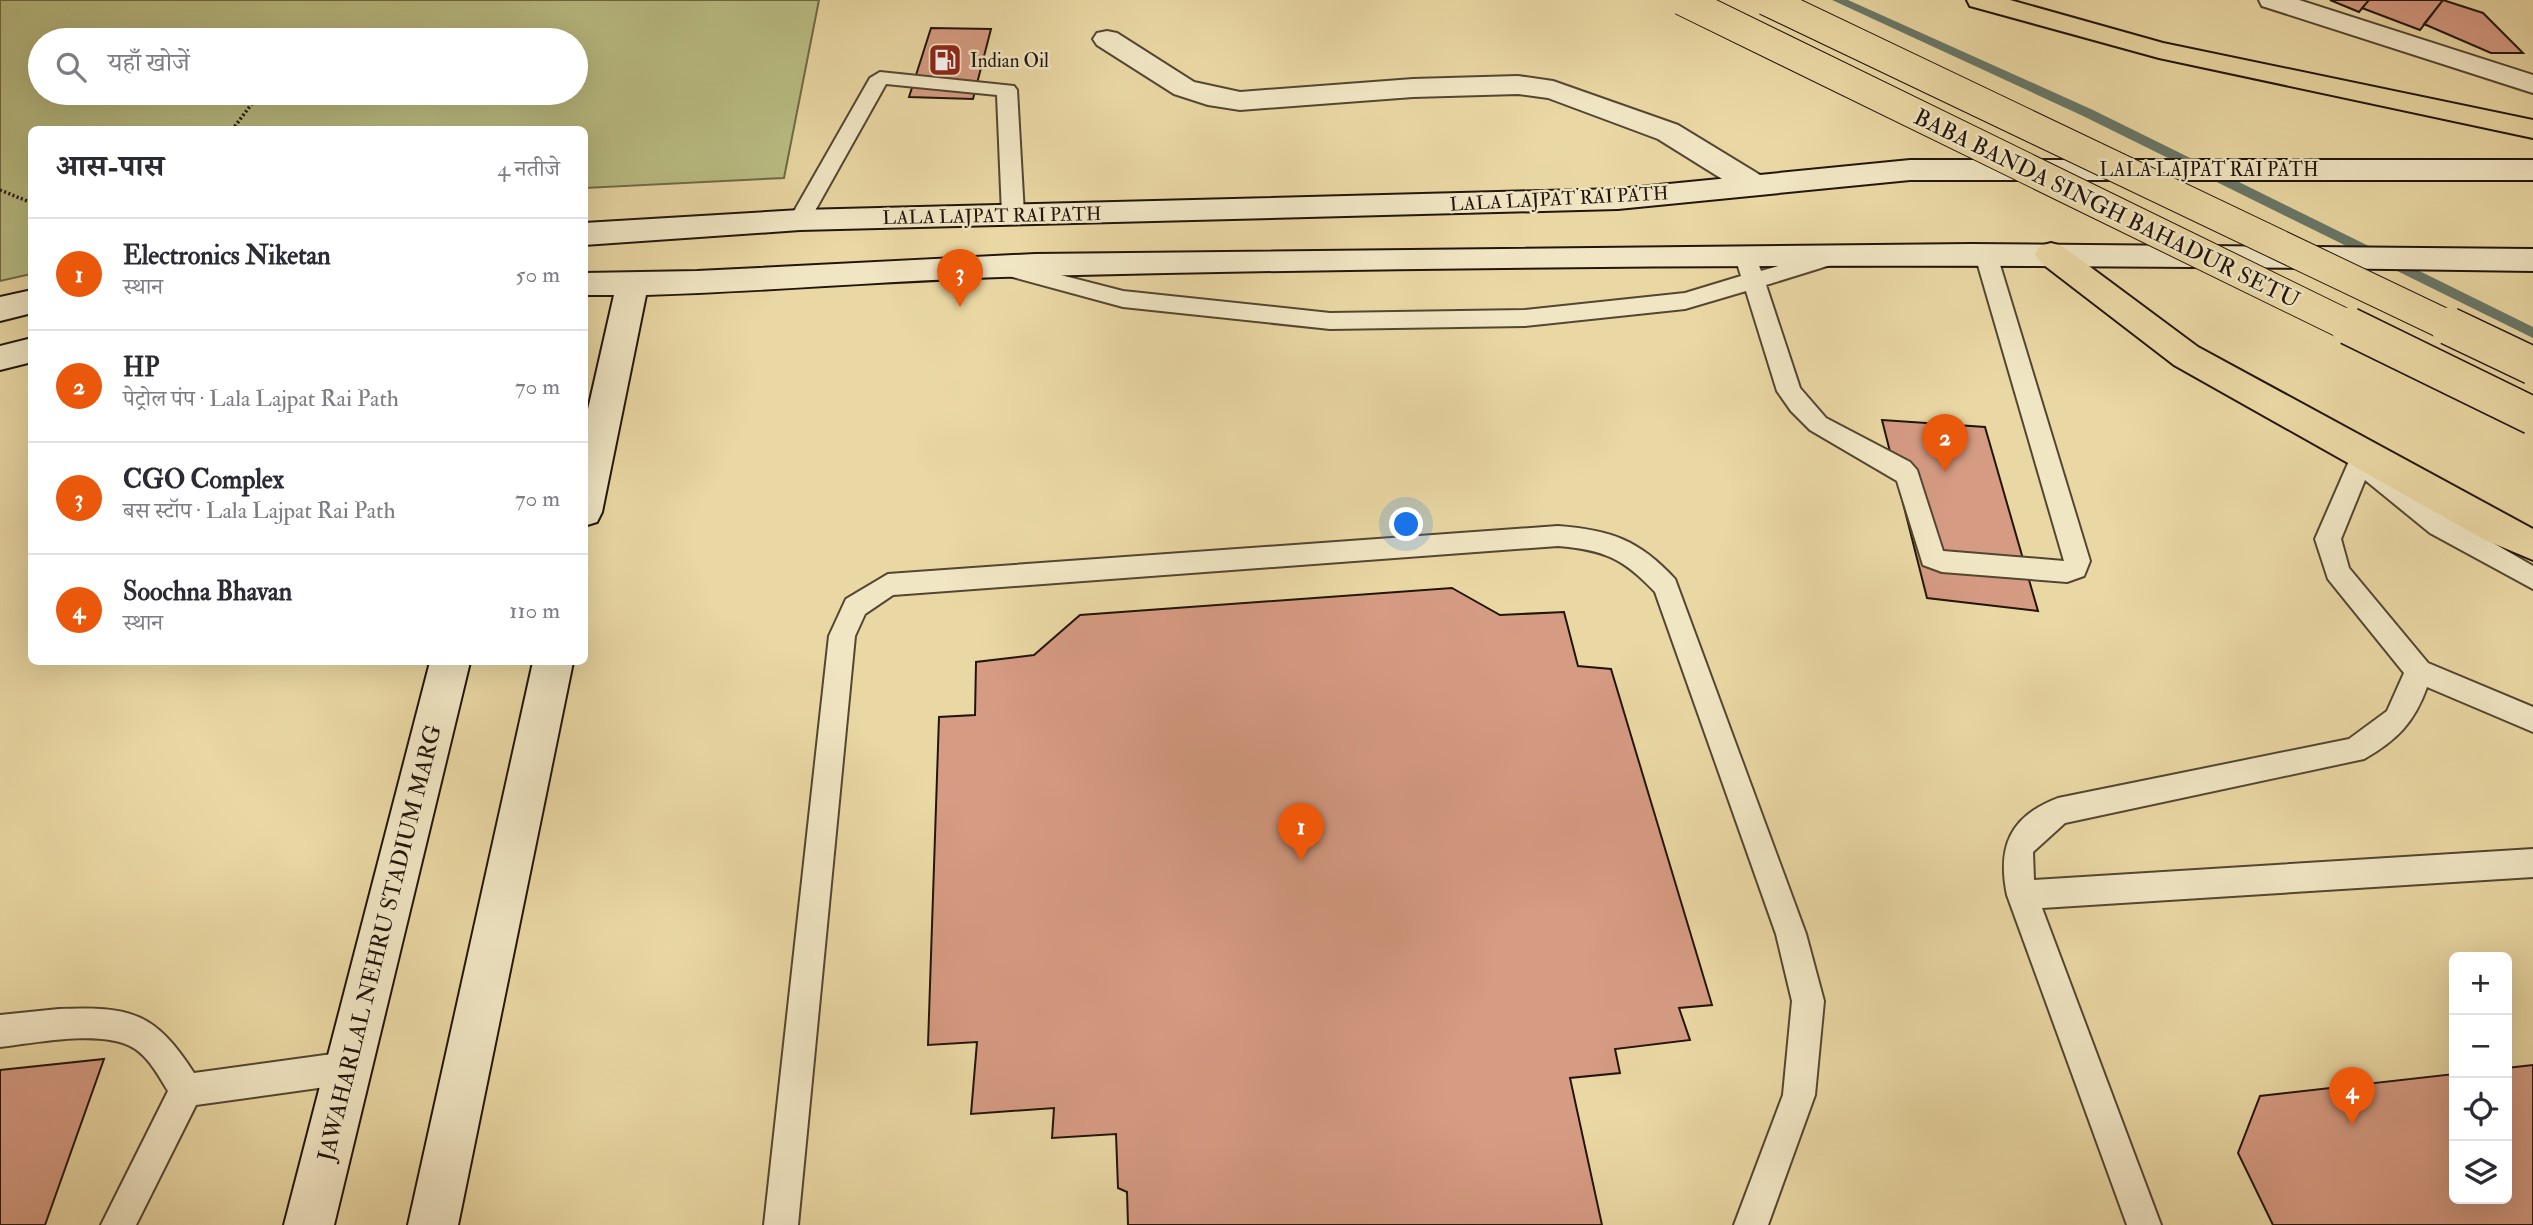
<!DOCTYPE html>
<html lang="hi">
<meta charset="utf-8">
<style>
body{margin:0;font-family:"IM FELL Double Pica","Noto Serif Devanagari",serif;background:#f7f7f7;color:#2b2b33}
.controls{position:absolute;right:21px;bottom:21px;display:grid;overflow:hidden;border-radius:10px;box-shadow:0 7px 28px #0002}
.controls button{width:63px;height:63px;display:grid;place-items:center;padding:0;border:0;border-bottom:2px solid #e1e1e2;background:#fff;color:#2b2b33;font:35px sans-serif}
.you{position:absolute;left:1407px;top:525px;width:24px;height:24px;margin:-18px;border:5px solid #fff;border-radius:50%;background:#1a73e8;box-shadow:0 0 0 10px #1a73e833}
.badge{display:grid;place-items:center;width:46px;height:46px;border-radius:50%;background:#ea580c;color:#fff;font-size:23px;font-weight:700}
.pin{position:absolute;translate:-50% -58px;filter:drop-shadow(0 2px 4px #0008)}
.pin::after{content:'';position:absolute;top:37px;width:24px;height:21px;background:inherit;clip-path:polygon(0 0,100% 0,50% 100%)}
.list{margin:0;padding:0;list-style:none}
h2{display:flex;justify-content:space-between;align-items:center;height:91px;margin:0;padding:0 28px;font-size:30px}
h2 small{font-size:23px;font-weight:400;color:#7c7c81}
.list li{display:grid;grid-template-columns:46px 1fr auto;gap:21px;align-items:center;box-sizing:border-box;height:112px;padding:0 28px;border-top:2px solid #e1e1e2}
.list b{display:block;font-size:26px;white-space:nowrap}
.list p{margin:0;font-size:23px;white-space:nowrap;color:#7c7c81}
.list em{font-size:23px;font-style:normal;color:#7c7c81}
.icon{flex:none;width:38px;height:38px;fill:none;stroke:currentColor;stroke-width:2;stroke-linecap:round;stroke-linejoin:round}
.map{position:relative;flex:none;width:2533px;height:1225px;overflow:hidden}
.search{position:absolute;background:#fff;box-shadow:0 7px 28px #0002;left:28px;top:28px;width:560px;height:77px;display:flex;align-items:center;gap:18px;box-sizing:border-box;padding:0 24px;border-radius:38px;color:#7c7c81;font-size:26px}
.panel{position:absolute;background:#fff;box-shadow:0 7px 28px #0002;left:28px;top:126px;width:560px;height:539px;border-radius:10px}
.map>svg:first-child{display:block}
.green{fill:#babe84;stroke:#6e6a48;stroke-width:2;fill-rule:evenodd}
.lines{fill:none;stroke-linecap:round;stroke-linejoin:round}
.stream{fill:#697868;fill-rule:evenodd}
.building{fill:#d69b83;stroke:#22150c;stroke-width:2}
.lane-casing{stroke:#544632;stroke-width:4}
.street-casing{stroke:#544632;stroke-width:4}
.secondary-casing{stroke:#22150c;stroke-width:4}
.highway-casing{stroke:#22150c;stroke-width:4}
.path{stroke:#22150c;stroke-width:3.5;stroke-dasharray:2 2.5;stroke-linecap:butt}
.lane{fill:#f1e6c4;fill-rule:evenodd}
.street{fill:#f1e6c4;fill-rule:evenodd}
.secondary{fill:#f1e6c4;fill-rule:evenodd}
.highway{fill:#ead8a4;fill-rule:evenodd}
.highway-bridge-far1-casing{stroke:#22150c;stroke-width:32;stroke-linecap:butt}
.highway-bridge-casing{stroke:#22150c;stroke-width:40;stroke-linecap:butt}
.highway-bridge-far1{stroke:#ead8a4;stroke-width:30}
.highway-bridge{stroke:#ead8a4;stroke-width:37}
.labels{text-anchor:middle;stroke-width:5;stroke-linejoin:round;paint-order:stroke}
.far-poi-label{font-size:19px;fill:#22150c;stroke:#f1e6c4;text-anchor:start}
.far-street-label{font-size:19px;fill:#22150c;stroke:#f1e6c4}
.street-label{font-size:23px;fill:#22150c;stroke:#f1e6c4}
</style>
<div class="map">
<svg width="2533" height="1225" viewBox="0 0 2533 1225">
<rect width="100%" height="100%" fill="#ead8a4"/>
<filter id="stains"><feTurbulence type="fractalNoise" baseFrequency=".00286" numOctaves="4"/><feColorMatrix values="0 0 0 0 .2 0 0 0 0 .09 0 0 0 0 .02 0 0 0 .5 -.17"/></filter>
<radialGradient id="worn" r=".72"><stop offset=".6" stop-color="#630" stop-opacity="0"/><stop offset="1" stop-color="#630" stop-opacity=".3"/></radialGradient>
<path class="green" d="M0 0H819L784 178 585 188 584 130H32L31 274 0 281ZM40 40H576V93H40Z"/>
<g class="lines">
<path class="stream" d="M1832 0H1848L2093 110 2533 327V338L2083 116Z"/>
</g>
<path class="building" d="M2330 0H2369L2359 12Z
M2369 0H2443L2420 30 2362 8Z
M2443 0 2483 13 2523 53H2491L2424 24Z
M931 28 991 29 973 99 909 97Z
M1882 420 1985 427 2038 611 1927 598Z
M1452 588 1500 615 1564 612 1578 666 1611 669 1712 1005 1679 1008 1690 1040 1615 1049 1620 1073 1570 1078 1602 1225H1128L1127 1192 1118 1188 1116 1134 1052 1138 1054 1108 971 1114 977 1042 928 1045 939 717 975 715 976 662 1034 655 1080 615Z
M104 1059 45 1225H0V1070Z
M2533 1065V1225H2273L2238 1153 2260 1096 2454 1074V1199H2507V1068Z"/>
<g class="lines">
<defs>
<path id="lane" d="M880 72 1014 86 1017 90 1024 214 1020 219 1013 221 1002 214 997 95 886 84 807 225H793L789 220 870 78Z
M1986 248 1994 250 1997 255 2090 561 2084 576 2067 582 1942 572 1923 565 1897 481 1810 430 1791 411 1777 391 1746 291 1685 309 1525 326 1330 329 1123 307 994 272 991 267 994 262 1002 260 1123 291 1330 313 1525 310 1685 293 1741 276 1735 257 1738 252H1754L1761 271 1829 251 1837 253 1840 258 1837 263 1766 285 1800 388 1826 418 1910 462 1917 470 1943 551 2064 561 1975 255 1978 250Z
M2358 447 2367 449 2426 504 2533 566V589L2430 533 2365 480 2341 539 2349 568 2428 663 2533 707V732L2427 687C2414 723 2397 740 2364 759L2065 823 2033 852 2034 880 2533 849V877L2042 908 2161 1225H2127L2007 895C1997 847 2010 816 2058 798L2349 739 2387 711 2404 673 2328 579 2315 539 2349 461 2346 456 2349 449Z
M1558 526C1611 530 1639 540 1675 579L1806 934 1824 1001 1815 1095 1768 1225H1734L1783 1095 1792 1001 1776 934 1655 592C1623 558 1604 550 1558 546L893 595 865 614 855 636 798 1225H764L829 636 846 599 888 574Z
M59 1009C130 1006 155 1012 194 1073L347 1052 358 1057 363 1068 358 1079 347 1084 196 1105 136 1225H101L168 1091C158 1075 148 1055 130 1046 98 1030 35 1043 0 1047V1015Z"/>
<path id="street" d="M2259 0H2299L2533 75V93L2262 6Z
M1107 31 1117 33 1194 82 1240 92 1413 79 1518 76 1553 81 1678 125 1765 178 1769 185 1765 192 1754 195 1743 192 1658 139 1548 98 1518 94 1413 97 1240 110 1208 105 1174 94 1097 45 1093 39 1097 33Z"/>
<path id="secondary" d="M1910 160H2533V180H1910L1618 209 800 230 584 245V223L800 210 1618 189Z
M1971 244 2533 249V271C2034 263 1534 264 1035 276 905 279 776 291 646 295L602 512 597 522 584 526V427L614 295H584V273L697 271 1035 254Z
M32 290V313L0 321V297Z
M32 338V362L0 370V346Z
M430 662H470L334 1225H284Z
M533 662H573L458 1225H408Z"/>
<path id="highway" d="M1967 0H2010L2163 43 2533 120V138L2159 58 1970 6Z
M2051 243 2062 246 2198 347 2533 529V560L2483 539 2174 365 2040 262 2035 254 2040 246Z"/>
</defs>
<use href="#lane" class="lane-casing"/>
<use href="#street" class="street-casing"/>
<use href="#secondary" class="secondary-casing"/>
<use href="#highway" class="highway-casing"/>
<path class="path" d="M232 130 260 93
M0 190 32 203"/>
<use href="#lane" class="lane"/>
<use href="#street" class="street"/>
<use href="#secondary" class="secondary"/>
<use href="#highway" class="highway"/>
<defs>
<path id="highway-bridge-far1" d="M1682 0 2353 328
M1766 0 2453 328"/>
<path id="highway-bridge" d="M2349 326 2533 416
M2449 326 2533 366"/>
</defs>
<use href="#highway-bridge-far1" class="highway-bridge-far1-casing"/>
<use href="#highway-bridge" class="highway-bridge-casing"/>
<use href="#highway-bridge-far1" class="highway-bridge-far1"/>
<use href="#highway-bridge" class="highway-bridge"/>
</g>
<defs>
<symbol id="fuel-square" viewBox="-11 -11 22 22"><rect x="-9" y="-9" width="18" height="18" rx="4" fill="#8f2418" stroke="#f1e6c4"/><path d="M-5.5-6h7V0h2V4h1.3V-2.5L3-4.5l.8-.8L6-3V5H2.5V1h-1V6h-7ZM-4.2-4.7v3.2H.2V-4.7Z" fill="#fff"/></symbol>
</defs>
<g fill-rule="evenodd">
<use href="#fuel-square" x="926" y="41" width="38" height="38"/>
</g>
<g class="labels">
<g class="far-poi-label">
<text x="970" y="67">Indian Oil</text>
</g>
<g class="far-street-label">
<text x="2209" y="176">LALA LAJPAT RAI PATH</text>
<text transform="translate(1559 198) rotate(-3)" y="7">LALA LAJPAT RAI PATH</text>
<text transform="translate(992 215) rotate(-1)" y="7">LALA LAJPAT RAI PATH</text>
</g>
<g class="street-label">
<text transform="translate(2107 208) rotate(26)" y="8">BABA BANDA SINGH BAHADUR SETU</text>
<text transform="translate(379 943) rotate(-76)" y="8">JAWAHARLAL NEHRU STADIUM MARG</text>
</g>
</g>
<rect width="100%" height="100%" filter="url(#stains)"/>
<rect width="100%" height="100%" fill="url(#worn)"/>
</svg>
<div class="controls">
<button>+</button>
<button>−</button>
<button><svg class="icon" aria-label="locate" viewBox="0 0 24 24"><circle cx="12" cy="12" r="6"/><path d="M12 2v4M12 18v4M2 12h4M18 12h4"/></svg></button>
<button><svg class="icon" aria-label="layers" viewBox="0 0 24 24"><path d="M12 4l9 5-9 5-9-5zM3 14l9 5 9-5"/></svg></button>
</div>
<div class="you"></div>
<div class="pin badge" style="left:1301px;top:861px">1</div>
<div class="pin badge" style="left:1945px;top:472px">2</div>
<div class="pin badge" style="left:960px;top:307px">3</div>
<div class="pin badge" style="left:2352px;top:1125px">4</div>
<div class="search"><svg class="icon" aria-label="search" viewBox="0 0 24 24"><circle cx="10" cy="10" r="6"/><path d="M15 15l6 6"/></svg>यहाँ खोजें</div>
<section class="panel">
<h2>आस-पास<small>4 नतीजे</small></h2>
<ul class="list">
<li><span class="badge">1</span><div><b>Electronics Niketan</b><p>स्थान</p></div><em>50 m</em></li>
<li><span class="badge">2</span><div><b>HP</b><p>पेट्रोल पंप · Lala Lajpat Rai Path</p></div><em>70 m</em></li>
<li><span class="badge">3</span><div><b>CGO Complex</b><p>बस स्टॉप · Lala Lajpat Rai Path</p></div><em>70 m</em></li>
<li><span class="badge">4</span><div><b>Soochna Bhavan</b><p>स्थान</p></div><em>110 m</em></li>
</ul>
</section>
</div>
